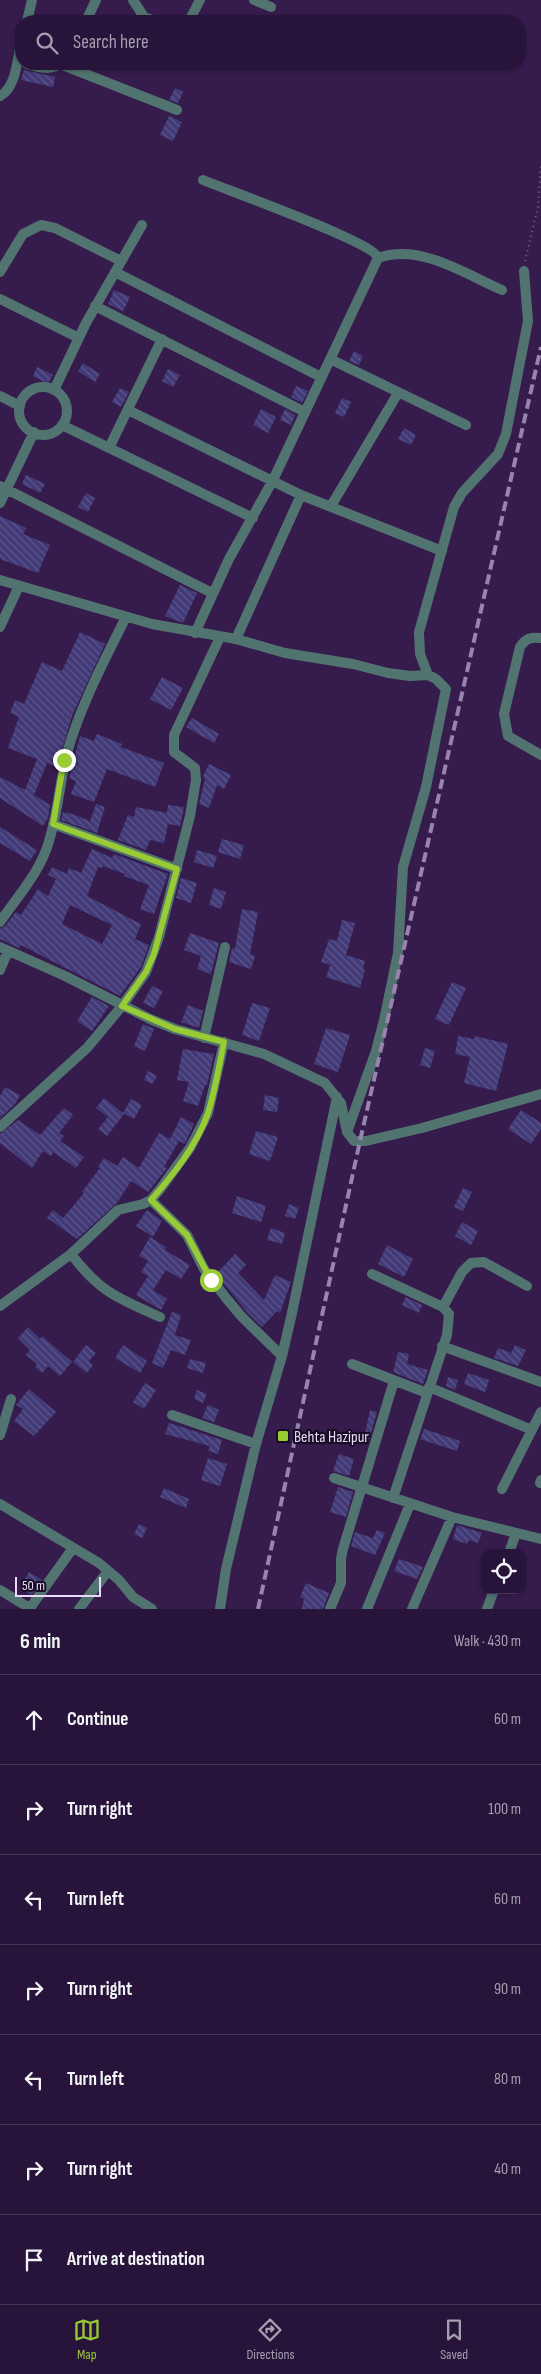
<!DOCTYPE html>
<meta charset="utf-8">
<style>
body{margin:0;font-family:"Sofia Sans Condensed",sans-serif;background:#301d42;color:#f1f3f6}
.controls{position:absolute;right:15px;bottom:15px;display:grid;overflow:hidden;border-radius:10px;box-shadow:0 1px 4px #0004}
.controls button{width:45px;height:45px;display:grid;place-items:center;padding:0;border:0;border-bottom:1px solid #443354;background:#28143a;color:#f1f3f6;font:25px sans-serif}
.scale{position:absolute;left:15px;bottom:12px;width:86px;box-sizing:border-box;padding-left:5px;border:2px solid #e9dafa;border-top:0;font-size:14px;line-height:18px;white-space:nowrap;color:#e9dafa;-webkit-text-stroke:4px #180d23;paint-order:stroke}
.stop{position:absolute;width:15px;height:15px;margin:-11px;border:4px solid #99cb35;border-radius:50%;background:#fff}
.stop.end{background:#99cb35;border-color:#fff;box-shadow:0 1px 5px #0008}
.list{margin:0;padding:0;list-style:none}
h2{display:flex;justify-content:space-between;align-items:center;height:65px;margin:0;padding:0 20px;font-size:21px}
h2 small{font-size:16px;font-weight:400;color:#a59eaf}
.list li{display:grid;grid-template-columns:32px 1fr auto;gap:15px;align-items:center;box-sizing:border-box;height:90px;padding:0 20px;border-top:1px solid #443354}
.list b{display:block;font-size:19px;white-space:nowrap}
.list em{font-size:16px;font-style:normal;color:#a59eaf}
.icon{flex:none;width:28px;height:28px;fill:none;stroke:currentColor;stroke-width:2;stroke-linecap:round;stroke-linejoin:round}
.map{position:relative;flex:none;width:541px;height:1609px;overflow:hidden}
.search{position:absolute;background:#28143a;box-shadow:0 1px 4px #0004;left:15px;right:15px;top:15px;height:55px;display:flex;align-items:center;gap:12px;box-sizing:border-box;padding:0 18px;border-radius:20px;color:#a59eaf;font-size:19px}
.sheet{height:695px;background:#28143a}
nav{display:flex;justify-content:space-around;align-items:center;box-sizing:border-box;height:70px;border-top:1px solid #443354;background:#28143a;font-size:14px;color:#a59eaf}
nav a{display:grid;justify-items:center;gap:2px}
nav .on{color:#99cb35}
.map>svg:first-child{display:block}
.building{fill:url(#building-back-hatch);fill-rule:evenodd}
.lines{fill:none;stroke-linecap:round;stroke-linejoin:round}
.path{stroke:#7f6994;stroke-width:2;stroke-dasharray:1 4;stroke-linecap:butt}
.street{stroke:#517470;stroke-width:10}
.rail{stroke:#9884ac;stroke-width:4;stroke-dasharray:10 5;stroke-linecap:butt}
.route{stroke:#99cb35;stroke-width:6}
.poi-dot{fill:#99cb35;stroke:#180d23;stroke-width:2}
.labels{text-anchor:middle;stroke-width:4.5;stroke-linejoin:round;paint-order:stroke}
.poi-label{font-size:16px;fill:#e9dafa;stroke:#180d23;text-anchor:start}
</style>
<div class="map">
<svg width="541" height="1609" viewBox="0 0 541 1609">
<defs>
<pattern id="building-back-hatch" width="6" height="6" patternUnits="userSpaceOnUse" patternTransform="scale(1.25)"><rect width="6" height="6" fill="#423a77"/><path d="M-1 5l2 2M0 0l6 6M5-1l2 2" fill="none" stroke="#5d568b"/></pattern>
</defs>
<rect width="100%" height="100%" fill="#361b4d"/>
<path class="building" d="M24 70 55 77 53 87 21 80Z
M175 88 183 92 178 103 169 100Z
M169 116 182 122 173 141 160 135Z
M114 290 130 297 123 311 108 304Z
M354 351 363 356 359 365 349 361Z
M83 363 100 374 95 382 78 371Z
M37 367 53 375 48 384 33 376Z
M168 369 180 375 173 387 162 381Z
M296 386 308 391 302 403 291 397Z
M120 388 129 392 121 407 112 402Z
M342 398 351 402 344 417 335 413Z
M261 409 276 417 268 433 253 425Z
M285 409 295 415 291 425 280 420Z
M404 428 416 435 411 445 398 439Z
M26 475 45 484 40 493 22 484Z
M86 493 95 498 88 512 78 507Z
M0 516 26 528 23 534 50 545 38 573 0 559Z
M180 585 197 593 183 623 165 616Z
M80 632 105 644 72 716 57 767 47 763 34 795 50 805 48 818 43 826 0 798V777L25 790 37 759 8 748 19 717 10 713 15 700 24 704 42 662 62 671Z
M162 677 183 688 171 710 150 699Z
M192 718 219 734 214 743 186 727Z
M97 734 122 744 121 747 164 763 155 787 107 769 94 802 71 794 76 781 69 778 80 736 94 741Z
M209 764 231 775 224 789 217 785 209 808 199 804 205 779 203 776Z
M96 804 105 807 97 833 61 820 63 812 66 814 67 812 90 821Z
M168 805 184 807 180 826 168 824 164 843 150 840 146 850 118 840 128 815 134 817 136 807 167 813Z
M0 827 37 850 30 861 0 843Z
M222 839 244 845 240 859 218 852Z
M92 849 110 857H113L114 854 168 874 154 914 140 909 149 885 124 876 125 874 103 866 102 868 98 867 87 896 141 924 135 939 149 945 141 967 120 996 21 945 19 948 0 939V929L5 926 16 912 21 915 38 889 48 896 56 879 48 875 52 867 67 874 69 868 81 873ZM70 905 112 925 102 944 62 924Z
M197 850 217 856 213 868 194 862Z
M181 878 197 883 191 903 176 898Z
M214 888 226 892 221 909 209 905Z
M242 909 258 912 250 954 255 956 251 969 229 962 232 948 235 949Z
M342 920 355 923 346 955 365 961 363 969 365 970 360 988 326 977 330 965 321 962 329 939 337 941Z
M190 933 219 943 211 974 197 969 201 956 184 950Z
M452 982 466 988 449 1025 435 1019Z
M152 986 163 991 154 1008 143 1003Z
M92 997 109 1006 92 1031 77 1021Z
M252 1003 270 1008 259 1041 242 1035Z
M188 1005 203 1011 199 1028 181 1022Z
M143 1024 154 1029 145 1051 134 1046Z
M326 1028 350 1035 338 1072 314 1064Z
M458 1036 474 1039 475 1036 508 1044 496 1091 464 1083 470 1057 455 1054Z
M425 1048 435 1051 430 1068 420 1065Z
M183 1049 214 1054 207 1085H205L198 1106 183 1101 189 1082 177 1080Z
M148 1071 157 1076 152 1084 144 1080Z
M5 1087 20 1095 15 1104 0 1118V1096Z
M265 1095 279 1098 277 1112 263 1110Z
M104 1098 124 1114 107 1136 98 1129 108 1117 96 1108Z
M131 1099 142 1105 134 1119 123 1113Z
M64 1108 73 1115 59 1133 64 1136 60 1141 84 1157 76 1168 53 1152 51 1156 43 1151 32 1168 0 1143V1134L18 1120 40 1135Z
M521 1110 541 1123V1129L531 1144 508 1129Z
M181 1117 194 1124 185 1144 179 1141 164 1167 167 1168 148 1192 131 1181 117 1203 77 1239 47 1218 53 1210 63 1218 84 1193 82 1192 100 1168 98 1167 104 1158 117 1166 123 1157 139 1168 159 1133 170 1139Z
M256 1131 278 1137 270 1161 249 1154Z
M463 1188 472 1192 463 1211 454 1207Z
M237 1196 266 1206 261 1222 232 1213Z
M289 1204 299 1208 295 1219 285 1216Z
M147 1210 162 1221 153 1237 136 1226Z
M462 1222 478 1231 471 1245 455 1236Z
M271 1228 285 1233 282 1244 267 1240Z
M150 1237 166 1247 165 1250 190 1265 181 1279 166 1270 153 1290 167 1299 161 1310 136 1295 148 1276 141 1272 148 1261 139 1256Z
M387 1245 413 1259 404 1277 378 1264Z
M235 1254 246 1265 238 1273 264 1300 275 1275 291 1282 280 1313 277 1311 262 1327 247 1312 216 1274Z
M406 1297 422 1305 419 1313 402 1305Z
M172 1312 181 1315 175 1335 191 1340 185 1355 171 1350 163 1368 152 1363Z
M28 1327 40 1339 42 1336 72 1362 60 1376 48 1366 42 1373 35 1367 37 1364 26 1355 30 1350 18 1338Z
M86 1345 96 1353 89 1361 93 1365 87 1373 73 1362Z
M123 1345 147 1361 140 1373 115 1358Z
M515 1345 526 1350 518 1366 494 1358 498 1348 511 1353Z
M398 1352 409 1354 407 1364 428 1370 423 1384 393 1372Z
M190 1359 206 1363 203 1373 187 1368Z
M468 1373 489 1380 485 1392 464 1384Z
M448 1377 458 1380 455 1390 446 1386Z
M145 1383 156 1390 144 1409 133 1402Z
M29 1389 56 1412 34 1436 14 1421 23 1409 16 1405Z
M197 1390 207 1394 203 1403 194 1399Z
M208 1405 219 1410 214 1422 202 1418Z
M370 1410 377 1412 369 1440 364 1439Z
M169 1423 222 1440 218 1454 208 1451 210 1446 165 1434Z
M424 1429 460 1441 457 1451 420 1439Z
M339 1454 354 1459 349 1476 333 1471Z
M208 1458 227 1464 220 1486 201 1480Z
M338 1487 353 1492 346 1517 330 1512Z
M164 1488 189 1499 186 1508 160 1497Z
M139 1524 147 1528 142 1538 134 1534Z
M457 1525 482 1533 478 1543 469 1540 467 1544 453 1539Z
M377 1530 385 1533 375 1555 351 1546 355 1532 373 1538Z
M399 1559 423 1567 417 1579 394 1571Z
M29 1572 42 1580 31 1595 20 1588Z
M306 1583 329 1593 323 1609H302L304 1599 300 1597Z"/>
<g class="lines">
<path class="path" d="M525 261 538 207 541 163"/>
<path class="street" d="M133 0 144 17 155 21
M254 0 271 7
M27 21 32 0
M86 21 96 0
M189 21 200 0
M27 64C38 67 50 71 60 64
M60 64 177 110
M0 96C16 88 17 60 21 44
M378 258C420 243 465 274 502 290
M0 272 23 234 41 225 55 228 121 261
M115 272 321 377
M0 299 79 338
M95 306 305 412
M330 359 466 425
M19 411a24 24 0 1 1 48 0a24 24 0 1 1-48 0Z
M54 390 86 323 142 225
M0 396 20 406
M128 410 301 495 442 551
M62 425 253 518
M109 448 162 339
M0 486 212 593
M0 503 34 432
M331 506 398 393
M0 580 152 624 236 639 285 653 353 664 388 673 410 676 428 675 436 679 446 689 426 787 403 867 398 953 384 1020 376 1051 347 1132
M0 627 19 586
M195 633 229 559 273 480 378 258C374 242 227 190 203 180
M541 638C531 637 526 638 520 647L504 714 508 736 541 755
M236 639 301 495
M428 675 420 654 419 632 454 507 462 493 498 454 506 434 528 321 524 271
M53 824 177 869
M0 922C17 897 41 871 49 841 60 806 60 769 73 734 87 693 107 655 126 617
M0 947 65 976 150 1019 175 1029 264 1054 325 1083 341 1103 347 1132 354 1141H366L422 1128 541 1094
M0 970 8 951
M204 1038 225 947
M0 1127 87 1048 122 1006 146 972 159 937 190 816 196 780 195 768 174 752V735L220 637
M151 1200 187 1235 204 1269 226 1298 242 1317 282 1356
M71 1254C100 1292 117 1298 160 1317
M372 1274 443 1307 449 1314 447 1335 393 1498
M0 1306 71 1254 118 1210 143 1204 151 1200 161 1188 190 1148 208 1113 224 1042
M443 1307 462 1272 471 1263 484 1262 527 1286
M442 1346 541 1382
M352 1364 427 1393
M429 1387 532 1430
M172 1415 256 1444
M0 1435 11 1399
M334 1478 452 1517 541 1539
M540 1483 541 1480
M502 1489 541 1412
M0 1504 99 1563 119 1580 133 1597 152 1609
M509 1553 516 1533
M0 1590 31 1609
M30 1608 73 1548
M79 1609 108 1571
M220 1609 226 1569 256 1444 282 1356 292 1313 337 1097
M330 1609 341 1583V1559L343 1549 394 1381
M367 1609 410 1504
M412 1609 452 1517
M487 1609 494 1590"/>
<path class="rail" d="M258 1609 360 1141 541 347"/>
</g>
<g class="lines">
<path class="route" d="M64 760 53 824 177 869 154 954 146 972 122 1006 175 1029 224 1042C219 1066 215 1091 208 1113 197 1145 173 1175 151 1200L187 1235 211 1280"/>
</g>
<rect class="poi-dot" x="277" y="1430" width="12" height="12" rx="2.5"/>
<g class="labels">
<g class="poi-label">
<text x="294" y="1442">Behta Hazipur</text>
</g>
</g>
</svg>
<div class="controls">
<button><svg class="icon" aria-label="locate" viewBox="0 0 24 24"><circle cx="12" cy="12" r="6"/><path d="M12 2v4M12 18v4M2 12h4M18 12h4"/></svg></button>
</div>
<div class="scale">50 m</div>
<div class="stop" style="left:211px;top:1280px"></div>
<div class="stop end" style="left:64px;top:760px"></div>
<div class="search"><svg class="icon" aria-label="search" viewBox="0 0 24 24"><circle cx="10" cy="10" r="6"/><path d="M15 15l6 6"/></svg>Search here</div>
</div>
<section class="sheet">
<h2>6 min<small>Walk · 430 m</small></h2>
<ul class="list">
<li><svg class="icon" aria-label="ahead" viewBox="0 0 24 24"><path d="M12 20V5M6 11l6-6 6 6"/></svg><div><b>Continue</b></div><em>60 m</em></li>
<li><svg class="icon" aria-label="right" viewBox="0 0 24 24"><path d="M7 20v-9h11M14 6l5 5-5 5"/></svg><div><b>Turn right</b></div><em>100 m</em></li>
<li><svg class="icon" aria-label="left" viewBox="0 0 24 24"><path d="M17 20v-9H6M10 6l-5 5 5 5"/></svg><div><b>Turn left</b></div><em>60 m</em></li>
<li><svg class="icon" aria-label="right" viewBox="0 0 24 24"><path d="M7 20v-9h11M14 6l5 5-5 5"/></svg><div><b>Turn right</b></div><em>90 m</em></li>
<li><svg class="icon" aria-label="left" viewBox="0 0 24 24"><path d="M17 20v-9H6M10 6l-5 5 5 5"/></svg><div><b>Turn left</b></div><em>80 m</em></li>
<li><svg class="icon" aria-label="right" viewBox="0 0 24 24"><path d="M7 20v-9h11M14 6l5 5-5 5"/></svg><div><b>Turn right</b></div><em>40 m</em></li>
<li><svg class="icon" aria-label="arrive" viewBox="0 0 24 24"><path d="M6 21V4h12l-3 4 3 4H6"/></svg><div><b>Arrive at destination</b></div></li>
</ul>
</section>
<nav>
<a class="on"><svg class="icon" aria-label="map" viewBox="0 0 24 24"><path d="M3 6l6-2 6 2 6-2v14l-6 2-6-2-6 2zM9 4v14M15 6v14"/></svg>Map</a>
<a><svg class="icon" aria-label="directions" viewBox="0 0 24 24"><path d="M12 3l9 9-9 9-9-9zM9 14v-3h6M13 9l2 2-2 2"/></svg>Directions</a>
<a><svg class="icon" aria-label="saved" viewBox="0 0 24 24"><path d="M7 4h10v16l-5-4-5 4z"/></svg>Saved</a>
</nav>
